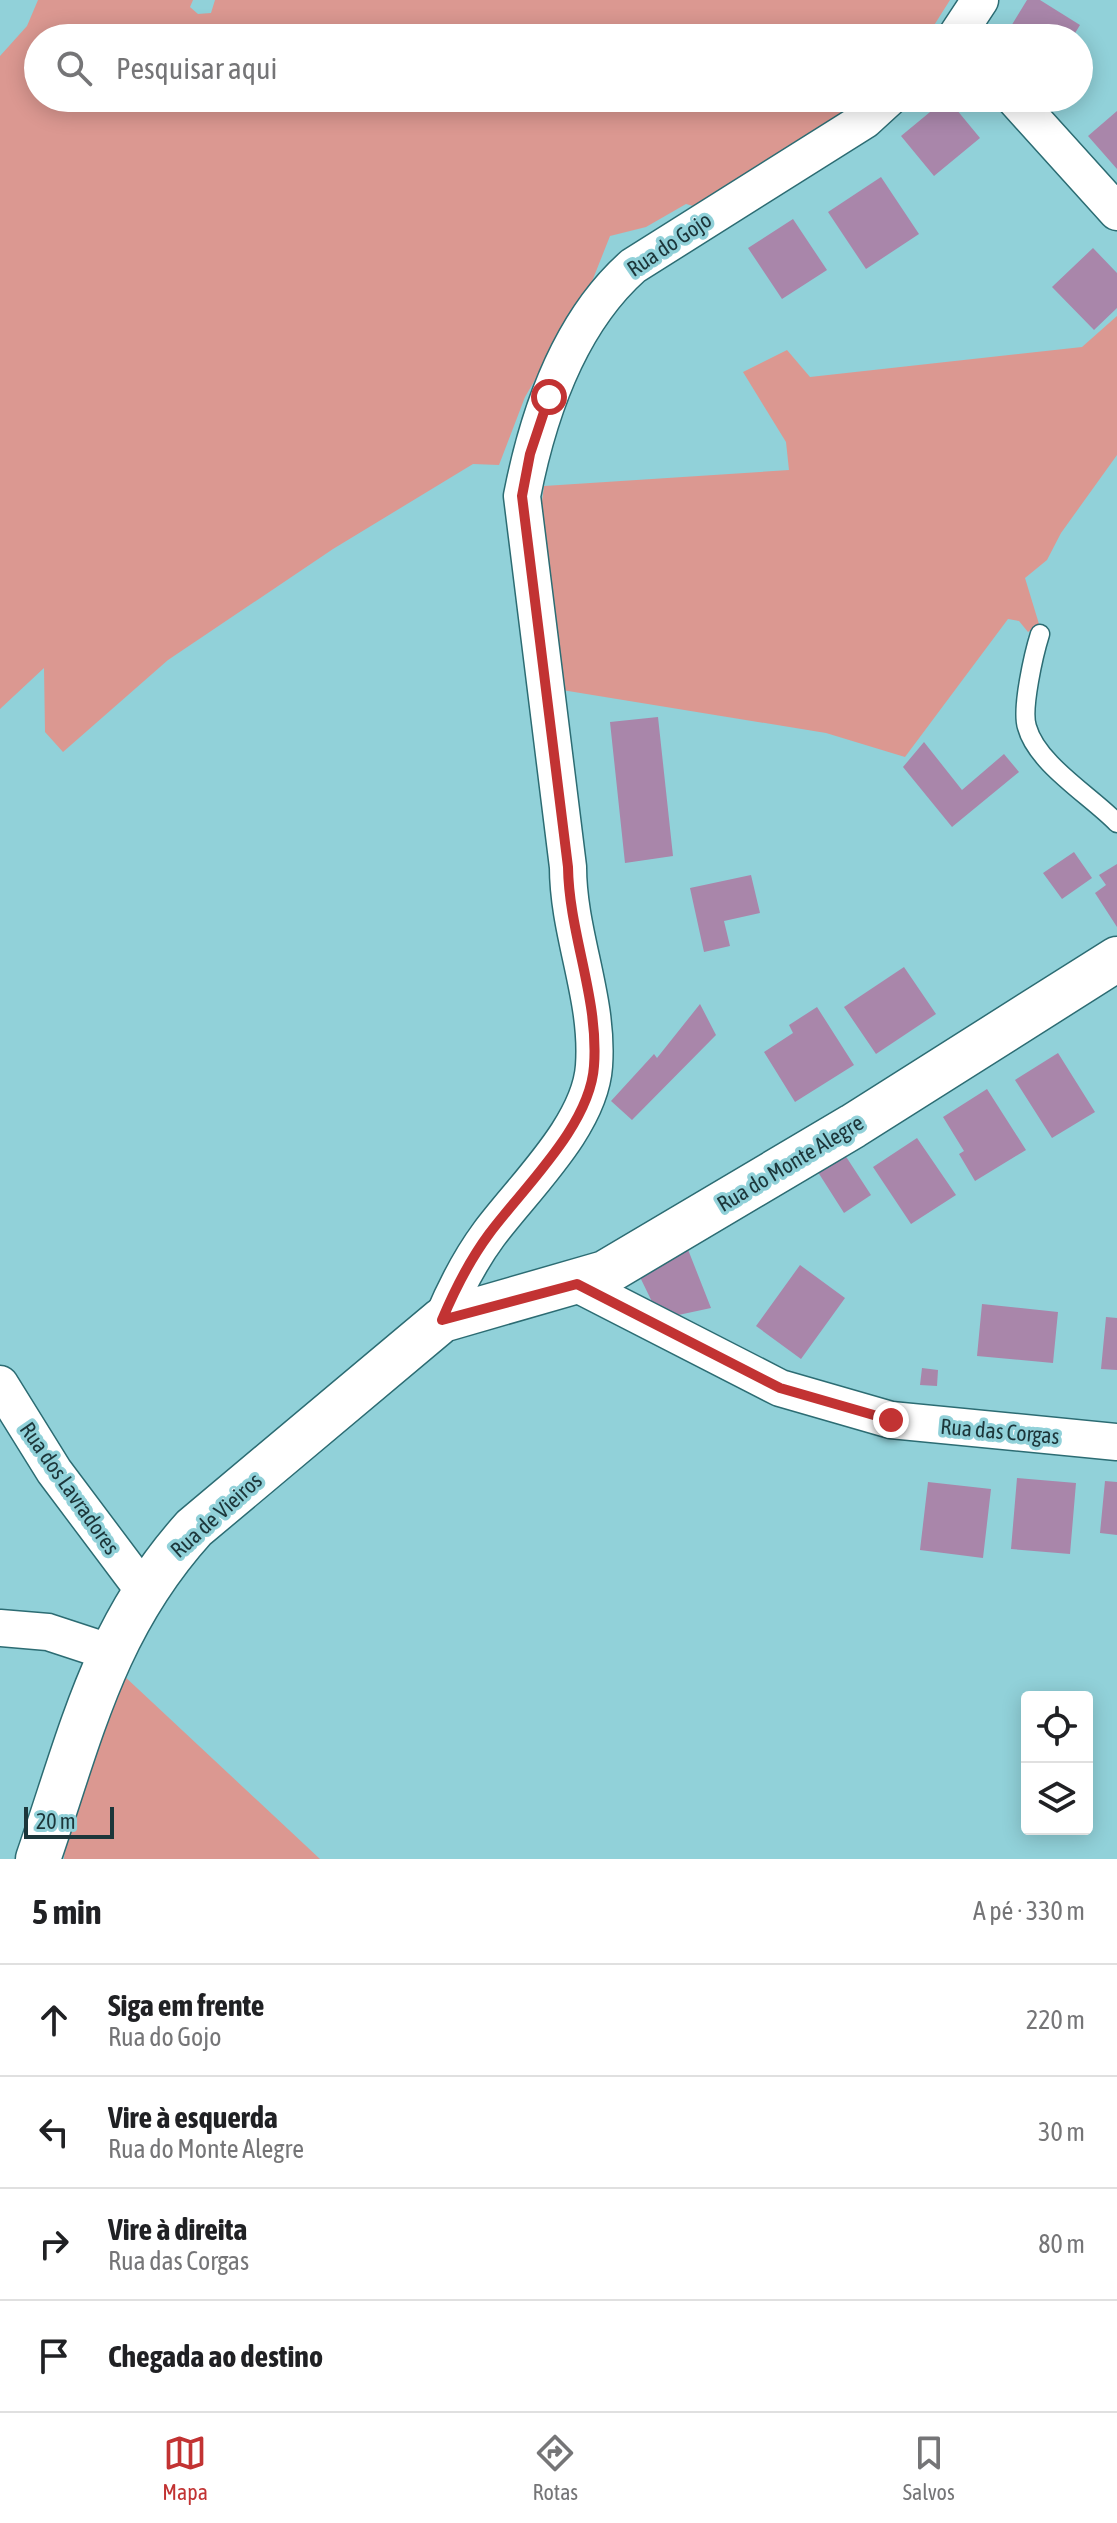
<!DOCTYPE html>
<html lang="pt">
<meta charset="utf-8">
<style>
body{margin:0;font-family:"Asap Condensed",sans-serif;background:#f2f2f2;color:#202124}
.controls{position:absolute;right:24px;bottom:24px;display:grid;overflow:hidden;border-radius:8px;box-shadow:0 4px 20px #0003}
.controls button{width:72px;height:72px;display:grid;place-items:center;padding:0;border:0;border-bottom:2px solid #e0e0e0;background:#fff;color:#202124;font:40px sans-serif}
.scale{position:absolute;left:24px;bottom:20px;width:90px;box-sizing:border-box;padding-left:8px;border:4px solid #1c363a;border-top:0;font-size:22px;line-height:28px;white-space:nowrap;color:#1c363a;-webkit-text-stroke:6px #91d1d9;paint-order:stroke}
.stop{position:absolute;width:24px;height:24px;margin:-18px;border:6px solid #c23333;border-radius:50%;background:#fff}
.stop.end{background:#c23333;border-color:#fff;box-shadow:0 2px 8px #0008}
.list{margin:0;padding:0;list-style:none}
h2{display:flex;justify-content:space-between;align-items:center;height:104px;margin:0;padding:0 32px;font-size:34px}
h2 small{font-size:26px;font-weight:400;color:#757577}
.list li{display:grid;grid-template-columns:52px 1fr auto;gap:24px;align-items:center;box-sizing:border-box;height:112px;padding:0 32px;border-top:2px solid #e0e0e0}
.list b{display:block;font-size:30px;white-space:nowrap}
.list p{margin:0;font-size:26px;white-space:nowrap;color:#757577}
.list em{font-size:26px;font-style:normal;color:#757577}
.icon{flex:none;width:44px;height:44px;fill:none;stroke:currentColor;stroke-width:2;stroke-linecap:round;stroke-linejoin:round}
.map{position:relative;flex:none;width:1117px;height:1859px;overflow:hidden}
.search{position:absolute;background:#fff;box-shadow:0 4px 20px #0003;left:24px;right:24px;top:24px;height:88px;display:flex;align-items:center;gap:20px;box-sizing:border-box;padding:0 28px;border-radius:44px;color:#757577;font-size:30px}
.sheet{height:552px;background:#fff}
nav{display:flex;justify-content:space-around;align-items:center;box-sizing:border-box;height:112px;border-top:2px solid #e0e0e0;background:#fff;font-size:22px;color:#757577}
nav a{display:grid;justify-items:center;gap:4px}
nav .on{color:#c23333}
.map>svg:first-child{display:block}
.green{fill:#db9891}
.building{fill:#a986aa}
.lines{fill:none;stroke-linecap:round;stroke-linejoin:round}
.lane-casing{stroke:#2c6c73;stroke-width:21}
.street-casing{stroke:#2c6c73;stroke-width:39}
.secondary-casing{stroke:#2c6c73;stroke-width:47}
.lane{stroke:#fff;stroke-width:18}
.street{stroke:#fff;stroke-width:36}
.secondary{stroke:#fff;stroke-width:44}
.route{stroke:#c23333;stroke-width:10}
.labels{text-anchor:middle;stroke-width:7;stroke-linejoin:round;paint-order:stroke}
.street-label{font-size:22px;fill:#1c363a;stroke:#91d1d9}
</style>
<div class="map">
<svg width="1117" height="1859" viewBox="0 0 1117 1859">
<rect width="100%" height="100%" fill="#91d1d9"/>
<path class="green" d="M38 0H193L190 7 198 14 211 13 215 0H950L926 38H38V98H870L697 207 686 204 646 227 610 236 591 284 525 397 499 465 473 464 333 549 168 660 63 752 45 732 44 668 0 709V56L27 26Z
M1117 316V455L1061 533 1047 560 1025 578 1039 624 1028 632 1019 621 1008 619 905 757 826 733 562 690 541 509 544 486 789 470 786 442 743 372 787 350 810 377 1082 347Z
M122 1674 320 1859H64L66 1835Z"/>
<path class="building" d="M1027 0H1040L1080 25 1072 38 1005 36Z
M947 98 980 138 934 176 901 136Z
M1117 111V169L1088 136Z
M881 177 919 234 866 269 828 212Z
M793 219 827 270 782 299 748 248Z
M1093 248 1117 273V308L1094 330 1052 287Z
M658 717 673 856 625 863 610 722Z
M924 742 962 790 1004 754 1019 772 952 827 903 767Z
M1074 852 1092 878 1062 899 1043 873Z
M1117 864V927L1095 893 1106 885 1099 875Z
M751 875 760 913 724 921 730 946 704 952 690 888Z
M904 967 936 1014 876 1054 844 1007Z
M700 1004 716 1035 632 1120 611 1101 654 1054 657 1058Z
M817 1007 854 1065 795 1102 764 1052 793 1033 789 1025Z
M1058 1053 1095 1112 1052 1138 1015 1080Z
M987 1089 1026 1150 975 1181 959 1154 964 1151 943 1117Z
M917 1138 956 1195 911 1224 873 1167Z
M843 1152 871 1195 844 1213 816 1169Z
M687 1247 711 1308 669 1317 656 1310 639 1275Z
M800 1265 845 1298 801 1359 756 1326Z
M982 1304 1058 1312 1053 1363 977 1356Z
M1106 1317 1117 1318V1370L1101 1369Z
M922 1368 938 1370 937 1386 920 1385Z
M1017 1478 1076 1483 1070 1554 1011 1549Z
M1105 1481 1117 1482V1535L1100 1533Z
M928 1482 991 1489 983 1558 920 1550Z"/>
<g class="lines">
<defs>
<path id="lane" d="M1040 634C1034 653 1021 709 1027 727 1037 764 1091 796 1117 823"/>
<path id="street" d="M955 38 980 0
M1014 98 1117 212
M577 1284 780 1388 891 1420 1117 1442
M442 1320C455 1289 469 1261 489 1234 523 1188 590 1126 594 1066 599 998 568 934 568 867L522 496C538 414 569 323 633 266L865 120 889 98
M0 1384 54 1471 144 1591
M0 1628 48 1632 109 1652"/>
<path id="secondary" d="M38 1859C81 1735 103 1629 194 1528L442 1320 605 1273 853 1126 1117 959"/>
</defs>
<use href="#lane" class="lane-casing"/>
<use href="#street" class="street-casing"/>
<use href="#secondary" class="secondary-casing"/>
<use href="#lane" class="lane"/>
<use href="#street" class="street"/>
<use href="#secondary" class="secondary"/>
</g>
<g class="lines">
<path class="route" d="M549 397 530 454 522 496 568 867C569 934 599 998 594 1066 590 1126 523 1188 489 1234 469 1261 455 1289 442 1320L577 1284 780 1388 891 1420"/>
</g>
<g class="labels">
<g class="street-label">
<text transform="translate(669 244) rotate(-34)" y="8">Rua do Gojo</text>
<text transform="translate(790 1163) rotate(-31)" y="8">Rua do Monte Alegre</text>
<text transform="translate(1000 1431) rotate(5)" y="8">Rua das Corgas</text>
<text transform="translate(70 1488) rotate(55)" y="8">Rua dos Lavradores</text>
<text transform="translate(216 1515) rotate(-42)" y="8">Rua de Vieiros</text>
</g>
</g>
</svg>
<div class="controls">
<button><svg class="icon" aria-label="locate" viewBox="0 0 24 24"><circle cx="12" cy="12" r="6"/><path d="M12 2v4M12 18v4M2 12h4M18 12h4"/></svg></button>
<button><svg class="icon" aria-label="layers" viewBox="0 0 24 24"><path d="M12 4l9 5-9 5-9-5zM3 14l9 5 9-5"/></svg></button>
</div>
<div class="scale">20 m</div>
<div class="stop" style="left:549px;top:397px"></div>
<div class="stop end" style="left:891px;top:1420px"></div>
<div class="search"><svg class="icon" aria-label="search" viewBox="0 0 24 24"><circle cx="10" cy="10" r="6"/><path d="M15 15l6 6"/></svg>Pesquisar aqui</div>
</div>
<section class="sheet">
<h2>5 min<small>A pé · 330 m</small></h2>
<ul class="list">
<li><svg class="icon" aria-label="ahead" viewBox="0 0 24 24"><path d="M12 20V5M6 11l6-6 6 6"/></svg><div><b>Siga em frente</b><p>Rua do Gojo</p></div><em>220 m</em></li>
<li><svg class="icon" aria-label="left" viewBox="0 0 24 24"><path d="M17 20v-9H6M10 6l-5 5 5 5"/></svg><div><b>Vire à esquerda</b><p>Rua do Monte Alegre</p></div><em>30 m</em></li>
<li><svg class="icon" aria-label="right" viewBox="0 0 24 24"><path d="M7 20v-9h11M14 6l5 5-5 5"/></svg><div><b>Vire à direita</b><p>Rua das Corgas</p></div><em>80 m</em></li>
<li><svg class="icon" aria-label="arrive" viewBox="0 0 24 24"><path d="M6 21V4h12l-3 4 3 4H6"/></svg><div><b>Chegada ao destino</b></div></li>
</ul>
</section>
<nav>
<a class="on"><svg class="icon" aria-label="map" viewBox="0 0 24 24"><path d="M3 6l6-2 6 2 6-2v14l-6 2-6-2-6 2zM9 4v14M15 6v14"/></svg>Mapa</a>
<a><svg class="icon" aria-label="directions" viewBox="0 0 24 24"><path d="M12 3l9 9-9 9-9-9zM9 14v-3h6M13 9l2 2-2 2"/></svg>Rotas</a>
<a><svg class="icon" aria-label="saved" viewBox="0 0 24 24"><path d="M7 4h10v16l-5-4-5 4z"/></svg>Salvos</a>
</nav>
